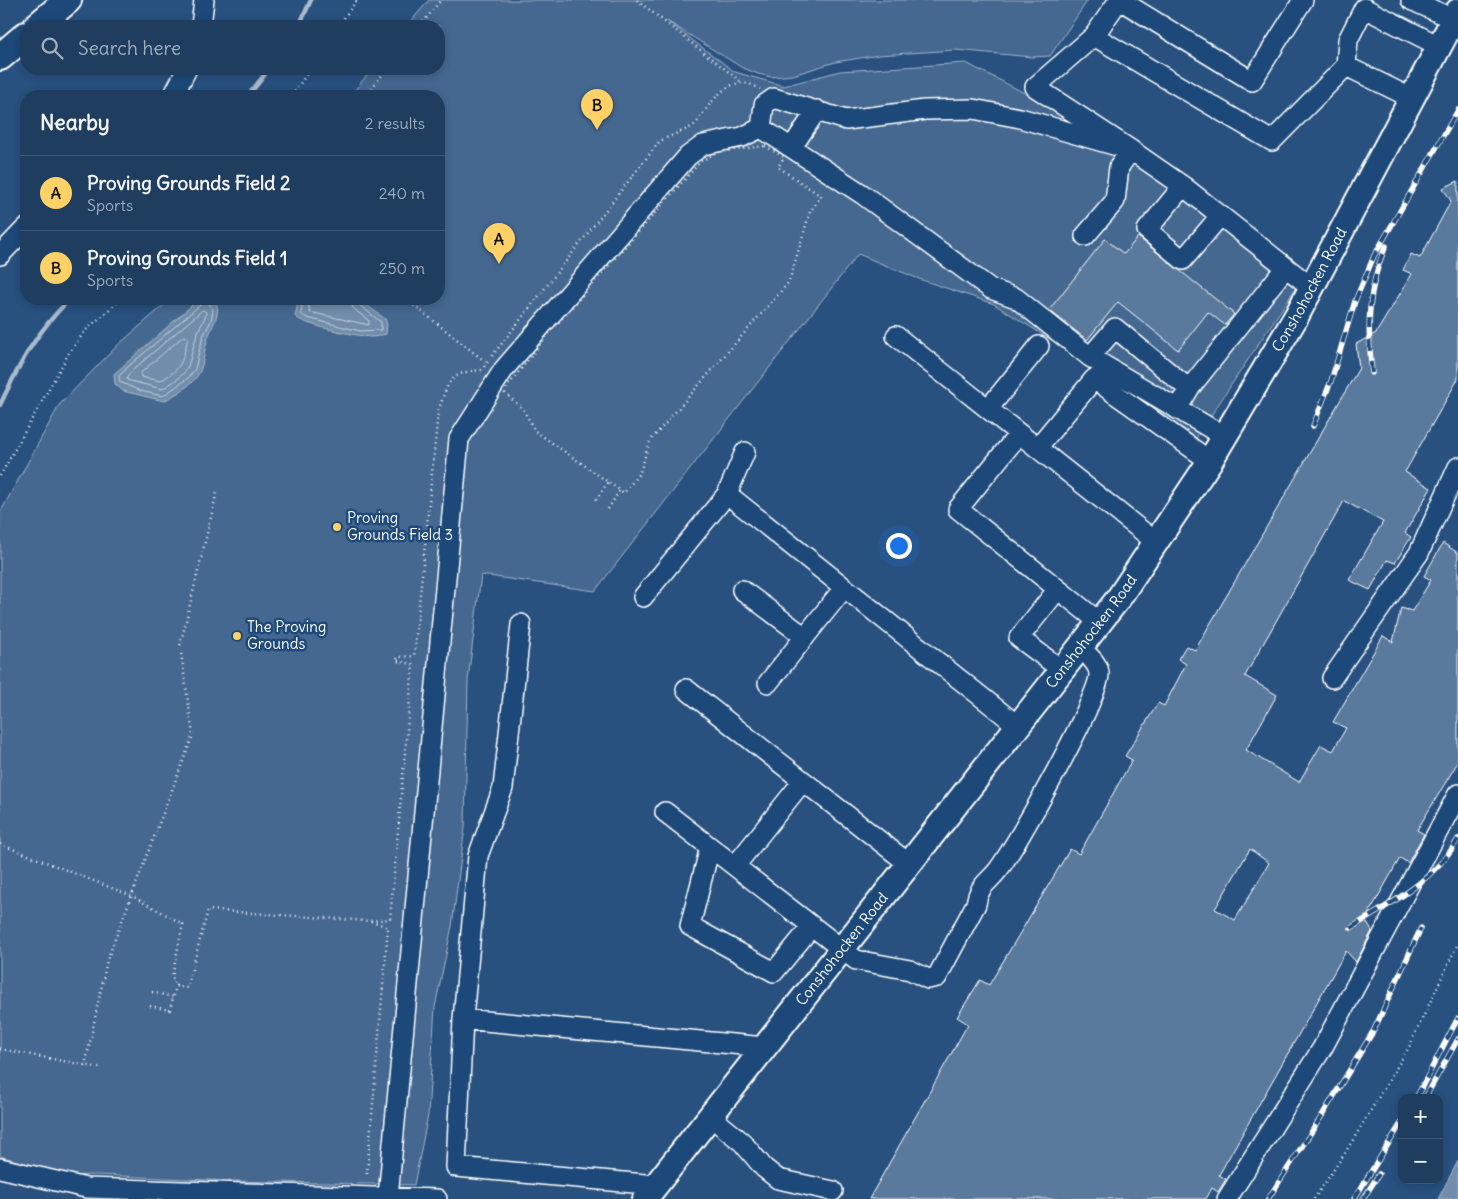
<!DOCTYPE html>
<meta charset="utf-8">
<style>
body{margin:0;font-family:Delius,sans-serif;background:#264465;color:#f1f3f6}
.controls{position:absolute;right:15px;bottom:15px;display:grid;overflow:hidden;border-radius:10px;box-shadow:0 2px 8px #0003}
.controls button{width:45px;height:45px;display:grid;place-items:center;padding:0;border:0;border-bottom:1px solid #3c5674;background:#1e3d5f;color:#f1f3f6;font:25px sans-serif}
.you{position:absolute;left:898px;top:545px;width:18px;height:18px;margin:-12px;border:4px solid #fff;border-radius:50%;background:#1a73e8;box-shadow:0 0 0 8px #1a73e833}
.badge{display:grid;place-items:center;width:32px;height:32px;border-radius:50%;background:#ffd166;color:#111;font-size:16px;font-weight:700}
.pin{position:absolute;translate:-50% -41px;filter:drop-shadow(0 1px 2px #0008)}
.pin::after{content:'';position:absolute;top:26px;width:18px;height:15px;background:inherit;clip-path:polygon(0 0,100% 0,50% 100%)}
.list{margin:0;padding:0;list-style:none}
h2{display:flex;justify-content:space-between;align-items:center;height:65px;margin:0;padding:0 20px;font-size:21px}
h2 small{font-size:16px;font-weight:400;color:#a1aebd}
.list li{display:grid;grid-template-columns:32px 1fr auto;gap:15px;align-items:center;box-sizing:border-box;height:75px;padding:0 20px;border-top:1px solid #3c5674}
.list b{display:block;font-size:19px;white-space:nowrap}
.list p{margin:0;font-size:16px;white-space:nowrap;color:#a1aebd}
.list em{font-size:16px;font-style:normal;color:#a1aebd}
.icon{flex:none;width:28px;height:28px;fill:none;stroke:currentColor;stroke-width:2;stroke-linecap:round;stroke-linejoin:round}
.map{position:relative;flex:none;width:1458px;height:1199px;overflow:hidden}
.search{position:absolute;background:#1e3d5f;box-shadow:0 2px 8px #0003;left:20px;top:20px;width:425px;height:55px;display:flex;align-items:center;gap:12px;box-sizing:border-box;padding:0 18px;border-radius:20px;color:#a1aebd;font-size:19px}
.panel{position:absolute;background:#1e3d5f;box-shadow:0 2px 8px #0003;left:20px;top:90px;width:425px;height:215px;border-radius:20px}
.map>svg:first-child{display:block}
.green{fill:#446890;stroke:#a2b4c8}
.water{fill:#718dab;stroke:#aabbcd}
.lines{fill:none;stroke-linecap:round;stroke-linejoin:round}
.shore{stroke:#c6d1dd;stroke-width:1}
.stream{stroke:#aabbcd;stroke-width:4.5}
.building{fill:#5a7a9d;stroke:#fff;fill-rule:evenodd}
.minor-casing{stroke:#fff;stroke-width:22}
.major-casing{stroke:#fff;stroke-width:28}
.highway-casing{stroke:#fff;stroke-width:30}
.path{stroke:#fff;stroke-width:2.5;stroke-dasharray:1 4;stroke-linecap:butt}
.minor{stroke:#1f4a7a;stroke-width:19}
.major{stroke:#1f4a7a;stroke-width:24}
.highway{stroke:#1f4a7a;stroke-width:26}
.rail-casing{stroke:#fff;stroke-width:5.5}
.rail{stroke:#1f4a7a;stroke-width:4;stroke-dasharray:11;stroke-linecap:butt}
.poi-dot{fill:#ffd166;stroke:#1f4a7a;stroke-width:2}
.labels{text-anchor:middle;stroke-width:5;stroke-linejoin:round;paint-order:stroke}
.street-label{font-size:15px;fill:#fff;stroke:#1f4a7a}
.poi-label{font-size:15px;fill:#fff;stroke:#1f4a7a;text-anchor:start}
</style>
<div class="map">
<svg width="1458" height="1199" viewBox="0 0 1458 1199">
<rect width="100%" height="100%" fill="#28517f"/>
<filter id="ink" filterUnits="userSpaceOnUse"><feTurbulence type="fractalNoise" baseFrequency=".02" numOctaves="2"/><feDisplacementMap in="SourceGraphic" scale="10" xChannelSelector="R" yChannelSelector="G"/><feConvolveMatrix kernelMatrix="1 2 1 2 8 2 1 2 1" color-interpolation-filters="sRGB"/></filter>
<g filter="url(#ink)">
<path class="green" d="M429 0H1088L1050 56 1032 57 955 50 879 55 835 62 793 75 771 77 758 74 741 67 667 21 735 72 784 86 840 71 966 63 1062 112 1307 271 1196 438 1121 384 994 304 919 279 858 254 595 591 481 575 468 680 465 827 452 926 435 1007 428 1115 414 1185 232 1181 96 1175 69 1176 0 1156V513L60 404 118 345 171 299H439V96H350L372 69H439V26H407Z"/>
<path class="water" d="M199 299C233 299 211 324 207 341 204 350 204 363 200 371 194 385 176 394 164 401L123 391 115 384 114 374Z
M299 299H359L385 319 387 325 386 334C381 335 376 337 371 337 358 336 301 325 295 316Z
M1458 1161V1199H1438Z"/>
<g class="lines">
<path class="shore" d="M202 299 200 305 130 365 119 376 120 382 140 391 163 396 188 378 195 369 203 336 211 321 213 310 207 299
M303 299 301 314 307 318 360 331 381 330V322L358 304 356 299
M309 299V312L369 325V321L353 308 350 299
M203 310 206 312C205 321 199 327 197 335 186 366 195 370 162 389L127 380V377L134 369Z
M184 336 188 338C181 363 184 367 160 381L141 377V373Z"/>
<path class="stream" d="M299 26 311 0
M248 96 269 69
M0 405C20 363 36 332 70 299"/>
</g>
<path class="building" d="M1458 181V379L1405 472 1431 488 1405 533 1411 537 1395 563 1387 560 1370 590 1349 580 1383 522 1344 501 1245 676 1277 695 1246 750 1299 782 1321 745 1333 751 1346 728 1333 722 1383 636 1393 642 1401 608 1412 611 1431 580 1424 576 1443 543 1458 553V762L1417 830 1424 834 1408 863 1400 858 1365 920 1372 931 1356 962 1346 951 1219 1175 1226 1179 1218 1192 1212 1188 1206 1199H869L968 1024 957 1017 980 980 989 985 1070 849 1079 854 1132 760 1125 756 1158 703 1164 706 1186 664 1178 659 1186 646 1195 650 1359 368 1356 344 1376 333 1412 274 1403 270 1411 254 1420 258 1451 201 1443 188ZM1250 849 1269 863 1235 920 1215 909Z
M1138 237 1234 314 1225 325 1208 312 1178 350 1118 302 1087 340 1049 310 1105 239 1124 254Z"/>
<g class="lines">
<defs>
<path id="minor" d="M1120 0 1252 81 1303 0
M1411 0 1453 19
M201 26 204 0
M1094 36 1119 0
M1346 66 1348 40 1364 8 1439 46
M173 96 187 69
M792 147 817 110
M1183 186 1147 230 1183 260 1220 216
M1085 236 1115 201 1119 167 1131 150 1035 87 1094 36 1272 141 1346 66 1411 98
M0 255 26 228
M896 336 1156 542
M1090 357 1115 328 1189 389 1177 409
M1189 389 1286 267
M988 409 1039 346
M1019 434 958 509 1099 622
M1225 437 1090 357 1016 298 991 289 862 194 761 128 764 105 774 98 846 120 925 110 973 109 1020 118 1131 150 1183 186 1311 287
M1037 448 1094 379 1210 461
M727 494 745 452
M1058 589 1019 638 1062 670
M742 590 805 637
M643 597 727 494 1018 726
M1332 678 1419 553 1458 467
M768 683 844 588
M686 689 909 864
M665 812 856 960 910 970 928 979 937 977 976 904C979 885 987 884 998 870 1016 847 1100 697 1099 674 1099 663 1087 655 1080 647
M710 847 690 926 774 972 812 926
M735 866 803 781
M463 1019 478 856 503 788 521 624
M711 1117 742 1142 764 1168 778 1179 833 1191
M0 1168 86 1188 437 1199
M656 1185 456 1167 463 1019 765 1047
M388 1197 459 439 504 369 688 156 703 145 742 137 761 128
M1227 1199 1323 1047 1458 794"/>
<g id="major">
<path id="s1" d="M645 1199 1118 599 1210 461 1296 317 1458 11"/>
</g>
<path id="highway" d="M37 26 68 0
M0 57 26 35"/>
</defs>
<use href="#minor" class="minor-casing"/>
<use href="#major" class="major-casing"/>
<use href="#highway" class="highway-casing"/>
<path class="path" d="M637 0 740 81
M338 26 357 0
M420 26 441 0
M292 96 310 69
M365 96 387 69
M765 146 784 157 778 167 821 196 810 212 789 282 650 441 640 472 624 493 535 431 523 409 505 393 507 387 548 334 701 161 717 152Z
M406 299 487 363
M492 356 659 142C669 135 684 132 694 125 698 122 701 116 704 112 719 92 735 73 760 89
M0 476 69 353 85 331 121 299
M596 500 608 482
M608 509 620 490
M0 844 132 896 183 924 172 977 176 986
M152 992 173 997
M150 1006 170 1010 176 986 187 988 208 910 369 921 390 919 413 664 396 661 398 657 414 656 438 412C448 383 448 372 482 370L489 360
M0 1049 100 1068
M85 1066 107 960 193 735 180 646 217 492
M367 1174 388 927 371 921
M1314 1199 1345 1153 1409 1047 1458 943"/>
<use href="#minor" class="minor"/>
<use href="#major" class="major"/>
<use href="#highway" class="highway"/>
<defs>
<path id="rail" d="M1372 373C1367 328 1367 288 1386 246
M1313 426 1331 381 1355 301 1374 256 1458 110
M1351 928C1389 904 1435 881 1458 839
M1416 1098 1458 1018
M1425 1098 1458 1039
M1268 1199 1323 1114 1374 1030 1421 928
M1354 1199 1402 1122
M1363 1199 1379 1174"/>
</defs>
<use href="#rail" class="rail-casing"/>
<use href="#rail" class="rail"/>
</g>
</g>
<g class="poi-dot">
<circle cx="337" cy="527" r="5"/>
<circle cx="237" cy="636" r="5"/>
</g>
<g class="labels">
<g class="street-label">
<text dy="5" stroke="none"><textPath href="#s1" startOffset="1128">Conshohocken Road</textPath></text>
<text dy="5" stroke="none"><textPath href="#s1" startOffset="722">Conshohocken Road</textPath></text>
<text dy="5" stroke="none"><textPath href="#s1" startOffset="318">Conshohocken Road</textPath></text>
</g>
<g class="poi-label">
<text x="347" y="523">Proving<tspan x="347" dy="17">Grounds Field 3</tspan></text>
<text x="247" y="632">The Proving<tspan x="247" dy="17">Grounds</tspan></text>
</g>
</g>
</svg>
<div class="controls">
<button>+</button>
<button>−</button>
</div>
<div class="you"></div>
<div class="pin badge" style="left:499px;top:264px">A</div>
<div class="pin badge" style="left:597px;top:130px">B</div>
<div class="search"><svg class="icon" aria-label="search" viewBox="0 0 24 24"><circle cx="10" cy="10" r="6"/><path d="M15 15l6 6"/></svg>Search here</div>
<section class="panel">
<h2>Nearby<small>2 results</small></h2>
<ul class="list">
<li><span class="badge">A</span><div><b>Proving Grounds Field 2</b><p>Sports</p></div><em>240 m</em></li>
<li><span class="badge">B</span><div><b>Proving Grounds Field 1</b><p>Sports</p></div><em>250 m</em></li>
</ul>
</section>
</div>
